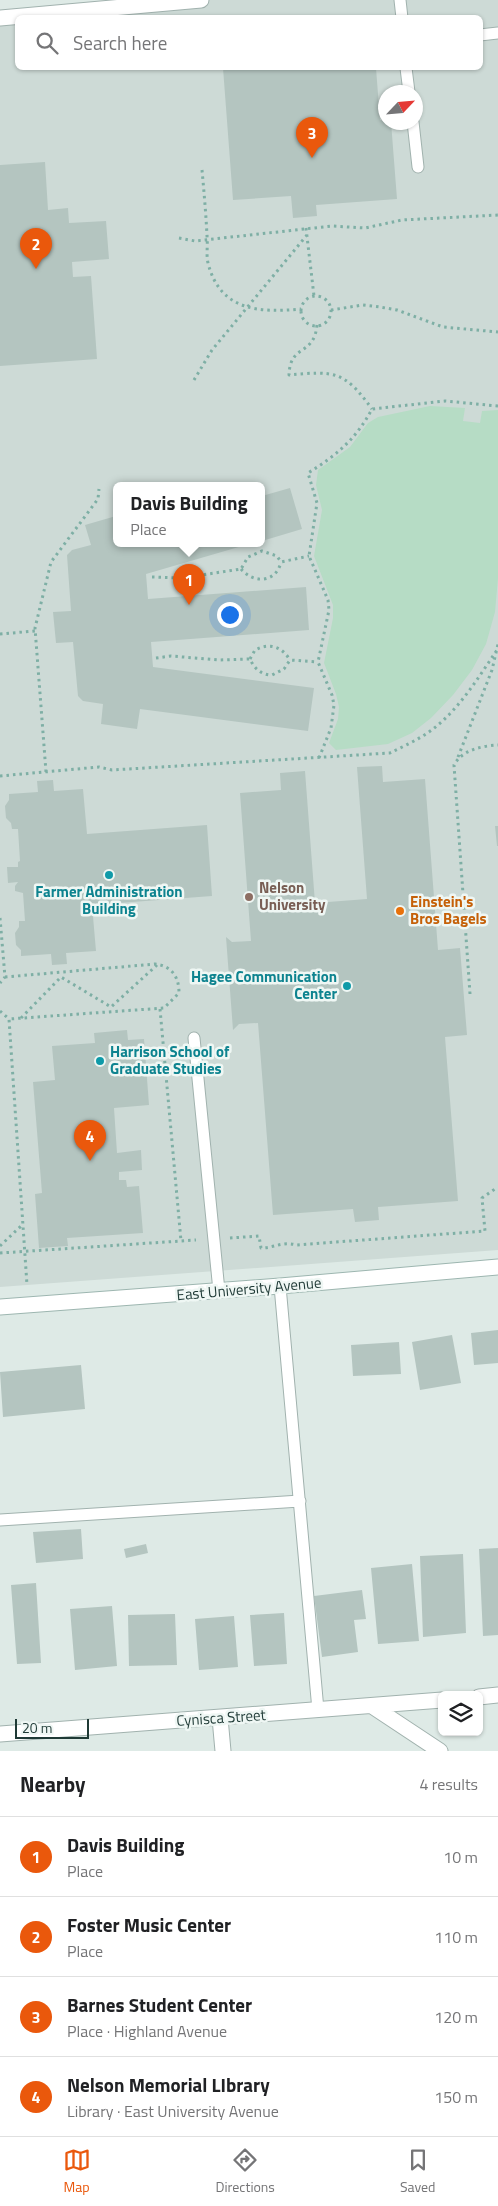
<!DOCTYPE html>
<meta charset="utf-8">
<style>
body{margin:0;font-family:"Titillium Web",sans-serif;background:#f6f6f6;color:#202124}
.controls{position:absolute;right:15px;bottom:15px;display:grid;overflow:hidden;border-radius:8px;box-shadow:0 1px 4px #0004}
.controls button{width:45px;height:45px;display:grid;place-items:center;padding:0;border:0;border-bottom:1px solid #e0e0e0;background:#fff;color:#202124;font:25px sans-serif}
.compass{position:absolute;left:378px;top:85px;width:45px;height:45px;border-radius:50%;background:#fff;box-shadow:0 1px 4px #0004;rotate:64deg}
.scale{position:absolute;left:15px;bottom:12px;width:74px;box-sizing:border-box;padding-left:5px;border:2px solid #1f3a36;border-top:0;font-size:14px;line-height:18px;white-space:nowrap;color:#1f3a36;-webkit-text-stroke:4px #eff7f4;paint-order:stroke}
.you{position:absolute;left:229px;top:614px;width:18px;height:18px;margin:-12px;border:4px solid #fff;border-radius:50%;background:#1a73e8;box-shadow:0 0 0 8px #1a73e833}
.badge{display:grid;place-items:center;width:32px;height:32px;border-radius:50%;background:#ea580c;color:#fff;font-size:16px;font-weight:700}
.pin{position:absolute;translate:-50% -41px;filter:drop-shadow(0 1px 2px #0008)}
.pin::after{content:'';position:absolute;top:26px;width:18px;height:15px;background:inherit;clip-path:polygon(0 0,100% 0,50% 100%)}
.popup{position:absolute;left:113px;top:482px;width:152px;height:65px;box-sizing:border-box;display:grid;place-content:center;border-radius:8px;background:#fff;filter:drop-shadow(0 1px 4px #0005);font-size:16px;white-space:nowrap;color:#757577}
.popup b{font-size:19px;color:#202124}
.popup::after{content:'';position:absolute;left:50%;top:100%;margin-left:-10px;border:10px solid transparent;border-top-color:#fff}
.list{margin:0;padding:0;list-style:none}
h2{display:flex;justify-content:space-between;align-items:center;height:65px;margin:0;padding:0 20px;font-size:21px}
h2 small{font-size:16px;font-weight:400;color:#757577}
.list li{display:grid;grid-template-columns:32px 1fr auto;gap:15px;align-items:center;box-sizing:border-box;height:80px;padding:0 20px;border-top:1px solid #e0e0e0}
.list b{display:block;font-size:19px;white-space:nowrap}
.list p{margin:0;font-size:16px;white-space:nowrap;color:#757577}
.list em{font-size:16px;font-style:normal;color:#757577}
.icon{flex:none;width:28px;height:28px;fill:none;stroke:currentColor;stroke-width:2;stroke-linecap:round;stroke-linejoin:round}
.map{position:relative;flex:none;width:498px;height:1751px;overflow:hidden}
.search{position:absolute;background:#fff;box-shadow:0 1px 4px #0004;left:15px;right:15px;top:15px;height:55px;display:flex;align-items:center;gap:12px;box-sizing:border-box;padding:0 18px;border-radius:8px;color:#757577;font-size:19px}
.sheet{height:385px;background:#fff}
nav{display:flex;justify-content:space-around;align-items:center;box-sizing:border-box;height:70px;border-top:1px solid #e0e0e0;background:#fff;font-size:14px;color:#757577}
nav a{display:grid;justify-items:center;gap:2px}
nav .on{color:#ea580c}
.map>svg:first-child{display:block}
.built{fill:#cddad6;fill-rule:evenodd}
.green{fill:#b6dcc5}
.building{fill:#b4c5c0}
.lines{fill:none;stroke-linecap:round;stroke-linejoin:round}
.lane-casing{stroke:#a1b2ae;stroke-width:13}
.street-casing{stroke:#a1b2ae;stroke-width:17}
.secondary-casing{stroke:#9db6b0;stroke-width:17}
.path{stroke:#7eafa5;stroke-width:3;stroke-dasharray:2.5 4;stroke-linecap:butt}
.lane{stroke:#fff;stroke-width:11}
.street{stroke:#fff;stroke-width:15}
.secondary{stroke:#fff;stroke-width:15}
.culture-dot{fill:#0f9aa8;stroke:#eff7f4;stroke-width:2}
.education-dot{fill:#8d6e63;stroke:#eff7f4;stroke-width:2}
.food-dot{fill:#e8710a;stroke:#eff7f4;stroke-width:2}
.labels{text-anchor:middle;stroke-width:5;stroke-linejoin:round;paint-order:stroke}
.education-label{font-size:15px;font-weight:bold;fill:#785e54;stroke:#eff7f4;text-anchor:start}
.culture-label{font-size:15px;font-weight:bold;fill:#0d838f;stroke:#eff7f4}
.food-label{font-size:15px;font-weight:bold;fill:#c56008;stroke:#eff7f4;text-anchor:start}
.street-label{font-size:15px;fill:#1f3a36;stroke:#eff7f4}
</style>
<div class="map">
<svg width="498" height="1751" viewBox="0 0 498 1751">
<rect width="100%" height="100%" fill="#deeae6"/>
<path class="built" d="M131 0H498V1250L0 1287V14ZM18 18H480V68H18ZM386 92H416V122H386ZM116 486H262V544H116Z"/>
<path class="green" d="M430 406 465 408 463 421 480 423 482 411 498 410V578L495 612 486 644 472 670 453 695 431 718 412 733 388 744 336 750 329 743 338 719 339 707 336 694 324 663 333 618V605L314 556 322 510 316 485 318 470 350 447 368 423 378 417Z"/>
<path class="building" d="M223 68H376L380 120 391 122 397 199 316 205 317 216 293 218 291 196 233 200Z
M45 162 48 210 68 208 69 223 106 221 109 259 72 262 73 277 91 276 97 359 0 366V165Z
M290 488 302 529 262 541V496Z
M116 516V544H249L146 574 148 599 306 587 309 630 151 642 153 667 314 688 308 731 140 709 137 729 101 724 103 704 83 701 78 696 73 642 56 643 53 612 71 611 67 555 72 550 91 545 85 525Z
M382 766 383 782 425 779 438 950 460 948 467 1035 445 1037 458 1201 378 1207 379 1220 355 1222 353 1209 273 1215 258 1023 239 1024 233 1030 226 937 232 942 251 941 240 793 281 790 280 773 305 771 315 903 367 899 357 767Z
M53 780 54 791 83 789 87 834 207 825 212 896 92 905 96 951 66 953 67 964 52 965 51 954 21 956V950L16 945 15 933 19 927V921H25L23 893 15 891V886L18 882 8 883 7 867H18V862L20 861 18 829H12L11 823 6 818 5 806 9 800V794L38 792 37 781Z
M495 826H498V846H497Z
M127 1030 128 1040 144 1039 149 1105 114 1108 117 1153 141 1150 142 1170 119 1172V1180H126L127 1187 139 1186 143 1233 67 1238 68 1246 39 1248 35 1194 42 1193 33 1082 55 1080 52 1046 95 1043 94 1033Z
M498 1330V1363L474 1365 471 1333Z
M452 1335 461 1383 420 1390 412 1342Z
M399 1342 401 1374 353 1376 351 1345Z
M81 1365 85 1409 3 1417 0 1372Z
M81 1529 83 1559 36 1563 33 1532Z
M146 1544 148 1553 126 1558 124 1549Z
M498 1548V1635L483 1636 479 1549Z
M463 1554 466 1633 423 1637 420 1556Z
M412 1564 419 1641 378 1644 371 1568Z
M36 1583 41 1663 17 1664 11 1585Z
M362 1590 366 1619 354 1620 358 1652 322 1657 314 1596Z
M112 1606 117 1666 75 1670 70 1609Z
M284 1613 287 1664 254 1666 250 1615Z
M175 1614 177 1665 129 1666 128 1615Z
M234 1616 238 1667 199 1670 195 1619Z"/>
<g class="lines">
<defs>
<path id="lane" d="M400 0 402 18
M480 35 498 33
M406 68 409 92
M413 122 418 167
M194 1038 219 1291
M280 1286 318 1710
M0 1520 300 1501"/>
<path id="street" d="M0 18 201 0
M479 1697 498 1695
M372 1706 440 1751
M220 1718 223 1751
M0 1734 442 1700"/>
<path id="secondary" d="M0 1307 280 1286 498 1267"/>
</defs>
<use href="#lane" class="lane-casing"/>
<use href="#street" class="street-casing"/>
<use href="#secondary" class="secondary-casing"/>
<path class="path" d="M202 170C204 192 206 214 207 236 208 245 206 255 208 263 220 311 259 313 301 309
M306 228 314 296
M179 238 195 241 332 226 365 228 402 220 498 215
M301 311a15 15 0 1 1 30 0a15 15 0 1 1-30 0Z
M331 310 363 305 380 307 397 310 443 327 498 332
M317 325C314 357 290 343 289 375 334 371 344 370 372 409
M194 380 212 350 307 235
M241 569C254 584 276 583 281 562
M152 577 182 578 241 569 248 557 262 551 277 556 281 562 309 556
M0 634 35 631
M156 658 171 656 219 660 250 659C254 668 261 675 272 675L284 669 290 660 318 662
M250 659 255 650C270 642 282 647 290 660
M458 757 492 670 498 644
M319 758 331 728 334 705 332 695 318 662 329 610 328 600 309 556 317 503 308 473C337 455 356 439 372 409L445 401 498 406
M46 772 35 628 51 562 98 499 99 489
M0 776 99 767 112 770 390 753C400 748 411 743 421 737 454 718 476 681 497 650
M0 918 5 977 0 983
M5 977 155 964C172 966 179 977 179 993L164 1008 9 1019
M470 994 454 765C462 750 481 746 498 745
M160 1009 181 1241
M0 1011 9 1019 27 1285
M21 1018 61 977 111 1007 157 965
M230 1238 259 1236 261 1248C274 1248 283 1241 296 1245L485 1231 482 1198 495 1189
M0 1246 22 1225
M0 1253 196 1240"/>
<use href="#lane" class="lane"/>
<use href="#street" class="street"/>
<use href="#secondary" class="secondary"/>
</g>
<g class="culture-dot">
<circle cx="109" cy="875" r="5"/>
<circle cx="347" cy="986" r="5"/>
<circle cx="100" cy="1061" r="5"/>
</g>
<circle class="education-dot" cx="249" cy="897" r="5"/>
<circle class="food-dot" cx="400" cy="911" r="5"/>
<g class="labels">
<g class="education-label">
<text x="259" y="893">Nelson<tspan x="259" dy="17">University</tspan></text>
</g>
<g class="culture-label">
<text x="109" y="897">Farmer Administration<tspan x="109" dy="17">Building</tspan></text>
<text x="337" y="982" text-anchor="end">Hagee Communication<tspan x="337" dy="17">Center</tspan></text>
<text x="110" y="1057" text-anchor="start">Harrison School of<tspan x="110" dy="17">Graduate Studies</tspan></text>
</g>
<g class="food-label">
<text x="410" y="907">Einstein's<tspan x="410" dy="17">Bros Bagels</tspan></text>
</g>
<g class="street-label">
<text transform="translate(249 1289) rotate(-5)" y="5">East University Avenue</text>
<text transform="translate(221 1718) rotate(-4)" y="5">Cynisca Street</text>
</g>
</g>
</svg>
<div class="controls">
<button><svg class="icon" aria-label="layers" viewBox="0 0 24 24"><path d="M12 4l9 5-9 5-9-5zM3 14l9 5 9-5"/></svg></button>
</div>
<svg class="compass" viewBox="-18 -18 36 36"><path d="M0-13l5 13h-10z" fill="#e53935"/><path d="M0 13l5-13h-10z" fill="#757577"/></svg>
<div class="scale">20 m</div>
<div class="you"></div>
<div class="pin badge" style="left:189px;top:605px">1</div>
<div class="popup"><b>Davis Building</b>Place</div>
<div class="pin badge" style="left:36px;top:269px">2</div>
<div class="pin badge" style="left:312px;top:158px">3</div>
<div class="pin badge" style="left:90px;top:1161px">4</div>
<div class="search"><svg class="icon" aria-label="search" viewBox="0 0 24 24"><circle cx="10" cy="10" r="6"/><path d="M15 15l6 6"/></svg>Search here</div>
</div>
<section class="sheet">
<h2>Nearby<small>4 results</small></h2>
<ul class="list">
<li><span class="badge">1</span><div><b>Davis Building</b><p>Place</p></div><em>10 m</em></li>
<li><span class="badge">2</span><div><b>Foster Music Center</b><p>Place</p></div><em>110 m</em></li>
<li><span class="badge">3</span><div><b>Barnes Student Center</b><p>Place · Highland Avenue</p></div><em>120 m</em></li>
<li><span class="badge">4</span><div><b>Nelson Memorial LIbrary</b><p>Library · East University Avenue</p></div><em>150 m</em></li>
</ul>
</section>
<nav>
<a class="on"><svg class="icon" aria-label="map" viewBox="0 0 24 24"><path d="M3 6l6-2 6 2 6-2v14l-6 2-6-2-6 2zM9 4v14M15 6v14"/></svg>Map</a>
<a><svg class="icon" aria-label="directions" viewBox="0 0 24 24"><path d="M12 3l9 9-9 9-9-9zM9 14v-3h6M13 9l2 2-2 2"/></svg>Directions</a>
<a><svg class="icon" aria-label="saved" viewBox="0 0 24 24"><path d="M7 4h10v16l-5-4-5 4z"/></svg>Saved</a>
</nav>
